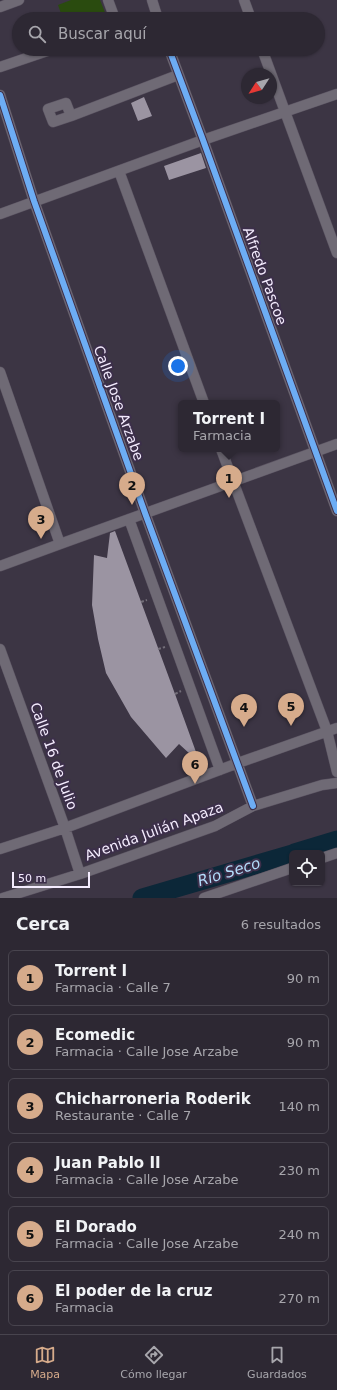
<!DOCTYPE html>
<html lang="es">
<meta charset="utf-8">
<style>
body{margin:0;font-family:"DejaVu Sans",sans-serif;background:#35303b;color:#f1f3f6}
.controls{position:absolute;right:12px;bottom:12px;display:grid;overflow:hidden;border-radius:6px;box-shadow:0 1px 3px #0004}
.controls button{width:36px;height:36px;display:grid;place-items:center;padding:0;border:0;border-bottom:1px solid #48444e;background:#2d2833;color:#f1f3f6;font:20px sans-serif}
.compass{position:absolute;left:241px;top:68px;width:36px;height:36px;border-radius:50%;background:#2d2833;box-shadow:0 1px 3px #0004;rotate:234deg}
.scale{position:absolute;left:12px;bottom:10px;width:78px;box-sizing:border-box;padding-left:4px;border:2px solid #f4ecfe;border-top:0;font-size:11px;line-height:14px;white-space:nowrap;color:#f4ecfe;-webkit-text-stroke:3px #3c2f4a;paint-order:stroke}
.you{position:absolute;left:178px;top:366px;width:14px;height:14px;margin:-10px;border:3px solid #fff;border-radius:50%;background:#1a73e8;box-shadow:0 0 0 6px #1a73e833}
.badge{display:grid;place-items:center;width:26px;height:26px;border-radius:50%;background:#d6ab8b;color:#111;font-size:13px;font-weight:700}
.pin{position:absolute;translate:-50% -33px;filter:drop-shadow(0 1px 2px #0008)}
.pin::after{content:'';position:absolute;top:21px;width:14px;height:12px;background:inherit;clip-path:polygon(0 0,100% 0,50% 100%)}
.popup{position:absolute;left:178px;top:400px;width:102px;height:52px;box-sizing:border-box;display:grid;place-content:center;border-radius:6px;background:#2d2833;filter:drop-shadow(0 1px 3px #0005);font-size:13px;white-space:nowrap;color:#a7a6ac}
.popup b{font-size:15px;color:#f1f3f6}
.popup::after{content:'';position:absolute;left:50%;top:100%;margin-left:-8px;border:8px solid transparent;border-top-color:#2d2833}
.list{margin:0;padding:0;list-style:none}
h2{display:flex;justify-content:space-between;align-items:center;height:52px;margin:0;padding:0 16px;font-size:17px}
h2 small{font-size:13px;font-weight:400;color:#a7a6ac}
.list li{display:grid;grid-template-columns:26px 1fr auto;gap:12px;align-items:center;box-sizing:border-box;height:56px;margin:0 8px 8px;padding:0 8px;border:1px solid #48444e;border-radius:6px}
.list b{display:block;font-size:15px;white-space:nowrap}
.list p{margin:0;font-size:13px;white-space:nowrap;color:#a7a6ac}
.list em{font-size:13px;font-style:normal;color:#a7a6ac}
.icon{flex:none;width:22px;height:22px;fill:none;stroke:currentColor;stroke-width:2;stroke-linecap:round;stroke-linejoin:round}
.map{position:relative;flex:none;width:337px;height:898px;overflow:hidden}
.search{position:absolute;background:#2d2833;box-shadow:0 1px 3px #0004;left:12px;right:12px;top:12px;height:44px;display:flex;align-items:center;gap:10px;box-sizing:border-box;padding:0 14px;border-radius:22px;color:#a7a6ac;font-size:15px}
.sheet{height:436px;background:#2d2833}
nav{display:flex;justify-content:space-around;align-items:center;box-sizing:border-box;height:56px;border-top:1px solid #48444e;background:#2d2833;font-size:11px;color:#a7a6ac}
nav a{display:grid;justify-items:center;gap:2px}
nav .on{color:#d6ab8b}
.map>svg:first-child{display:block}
.green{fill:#2a4b0f}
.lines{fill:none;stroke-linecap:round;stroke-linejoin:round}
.river{stroke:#0c2738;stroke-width:19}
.building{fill:#9b94a2}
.minor-casing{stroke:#5a5361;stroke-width:11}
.path{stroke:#736e79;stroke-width:2;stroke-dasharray:3 2;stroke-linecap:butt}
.minor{stroke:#6f6a75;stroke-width:10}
.cycleway-casing{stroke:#3c2f4a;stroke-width:8}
.cycleway{stroke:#6dadf4;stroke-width:6}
.labels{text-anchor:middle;stroke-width:4;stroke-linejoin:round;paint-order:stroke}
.street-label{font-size:14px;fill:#f4ecfe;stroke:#3c2f4a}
.water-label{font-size:15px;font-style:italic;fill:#b3ddfb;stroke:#3c2f4a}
</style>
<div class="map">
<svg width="337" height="898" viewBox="0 0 337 898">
<rect width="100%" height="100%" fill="#3c3544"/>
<path class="green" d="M71 0H100L106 15 94 19H63L58 5Z"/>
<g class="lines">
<path class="river" d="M294 853 337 840
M142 898 292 854"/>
</g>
<path class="building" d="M144 97 152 116 138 121 131 103Z
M201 153 206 168 169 180 164 166Z
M115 531 175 694 200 763 179 744 166 758 131 717 106 673 98 639 92 605 94 555 107 558 110 533Z"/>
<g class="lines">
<defs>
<path id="minor" d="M108 0 115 19
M152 0 158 19
M244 0 251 19
M0 7 19 0
M169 49 203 140 337 511
M262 49 337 253
M0 67 53 49
M0 95 34 201 145 513 253 806
M71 116 66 103 48 109 53 122 71 116 178 75
M119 171 204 403
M0 214 203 140 337 94
M0 372 60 544
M221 449 327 731 337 772
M129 519 220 770
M0 566 60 544 337 444
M0 649 65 828 80 874
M0 849 65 828 238 763 337 728
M322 858 337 853
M3 898 80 874 215 826 253 806 322 785 337 783
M204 898 292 868"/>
</defs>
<use href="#minor" class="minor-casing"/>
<path class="path" d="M141 602 147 600
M158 649 165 647
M175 694 181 691"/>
<use href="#minor" class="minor"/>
<defs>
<path id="cycleway" d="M169 49 203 140 337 511
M0 95 34 201 145 513 253 806"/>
</defs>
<use href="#cycleway" class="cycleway-casing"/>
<use href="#cycleway" class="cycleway"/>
</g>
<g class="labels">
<g class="street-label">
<text transform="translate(265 276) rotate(70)" y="5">Alfredo Pascoe</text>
<text transform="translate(119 403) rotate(70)" y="5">Calle Jose Arzabe</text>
<text transform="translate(54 756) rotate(70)" y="5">Calle 16 de Julio</text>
<text transform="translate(154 831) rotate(-20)" y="5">Avenida Julián Apaza</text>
</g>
<g class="water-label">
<text transform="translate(229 872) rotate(-17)" y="5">Río Seco</text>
</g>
</g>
</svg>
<div class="controls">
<button><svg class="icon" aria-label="locate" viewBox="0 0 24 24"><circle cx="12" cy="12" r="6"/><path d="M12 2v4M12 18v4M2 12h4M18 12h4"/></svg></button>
</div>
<svg class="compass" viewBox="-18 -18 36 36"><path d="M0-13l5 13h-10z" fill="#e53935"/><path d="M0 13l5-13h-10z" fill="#a7a6ac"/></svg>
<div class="scale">50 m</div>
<div class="you"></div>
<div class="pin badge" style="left:229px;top:498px">1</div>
<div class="popup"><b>Torrent I</b>Farmacia</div>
<div class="pin badge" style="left:132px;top:505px">2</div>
<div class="pin badge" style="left:41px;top:539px">3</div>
<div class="pin badge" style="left:244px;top:727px">4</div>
<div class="pin badge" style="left:291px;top:726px">5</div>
<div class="pin badge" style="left:195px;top:784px">6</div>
<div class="search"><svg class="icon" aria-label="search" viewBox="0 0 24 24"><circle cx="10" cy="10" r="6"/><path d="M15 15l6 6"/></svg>Buscar aquí</div>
</div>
<section class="sheet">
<h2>Cerca<small>6 resultados</small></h2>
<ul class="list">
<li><span class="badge">1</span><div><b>Torrent I</b><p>Farmacia · Calle 7</p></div><em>90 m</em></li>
<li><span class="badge">2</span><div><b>Ecomedic</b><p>Farmacia · Calle Jose Arzabe</p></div><em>90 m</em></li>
<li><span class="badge">3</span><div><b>Chicharroneria Roderik</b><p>Restaurante · Calle 7</p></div><em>140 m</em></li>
<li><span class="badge">4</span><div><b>Juan Pablo II</b><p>Farmacia · Calle Jose Arzabe</p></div><em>230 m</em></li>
<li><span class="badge">5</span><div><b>El Dorado</b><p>Farmacia · Calle Jose Arzabe</p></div><em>240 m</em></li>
<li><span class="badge">6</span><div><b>El poder de la cruz</b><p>Farmacia</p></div><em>270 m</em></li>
</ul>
</section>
<nav>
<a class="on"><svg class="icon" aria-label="map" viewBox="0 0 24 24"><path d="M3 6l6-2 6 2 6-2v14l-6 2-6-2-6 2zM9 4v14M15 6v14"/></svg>Mapa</a>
<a><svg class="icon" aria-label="directions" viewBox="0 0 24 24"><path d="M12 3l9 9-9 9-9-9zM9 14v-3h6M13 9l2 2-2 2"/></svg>Cómo llegar</a>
<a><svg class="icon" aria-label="saved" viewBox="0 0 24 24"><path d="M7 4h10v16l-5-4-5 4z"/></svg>Guardados</a>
</nav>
